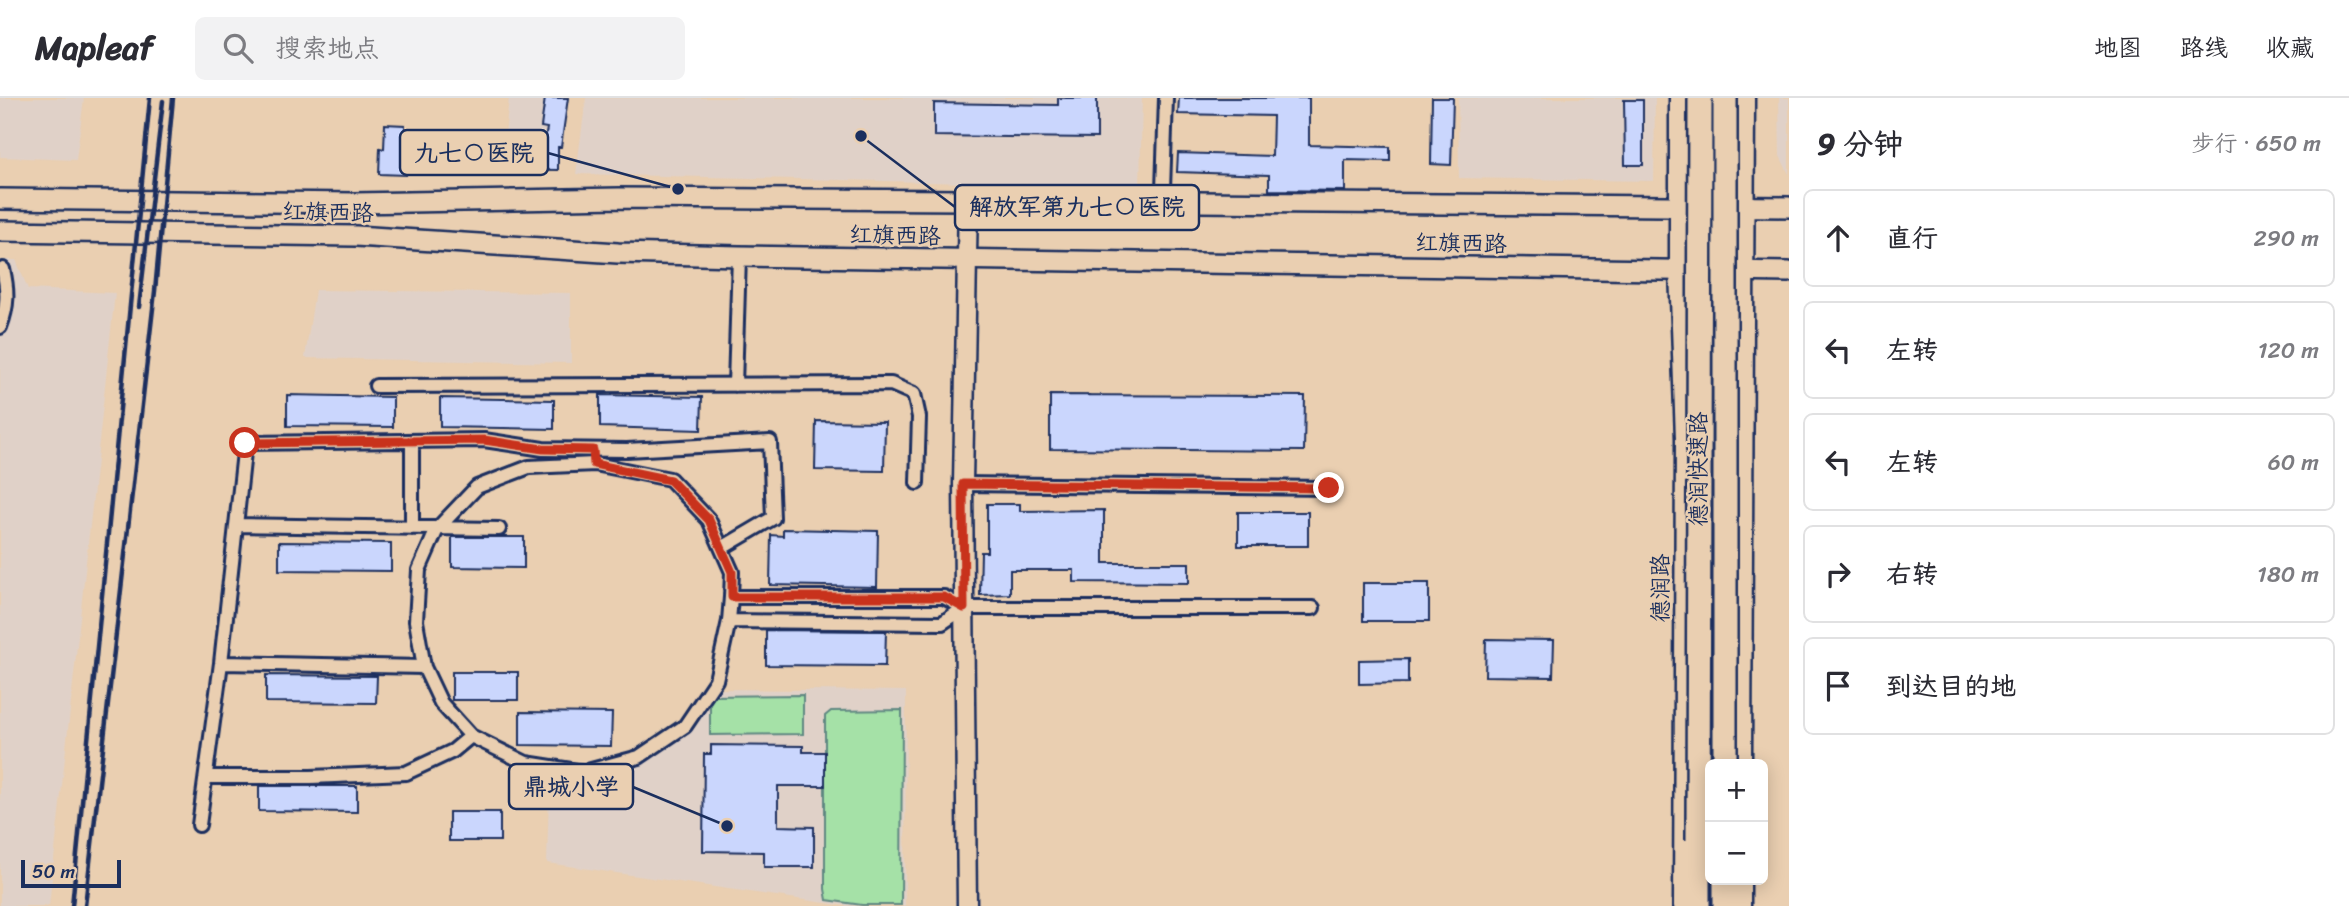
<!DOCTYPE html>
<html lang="zh">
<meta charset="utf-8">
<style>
body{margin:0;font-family:Sriracha,"LXGW WenKai TC",sans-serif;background:#f2f2f3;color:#2b2b33}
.controls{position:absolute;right:21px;bottom:21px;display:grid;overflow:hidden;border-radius:10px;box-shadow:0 4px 18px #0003}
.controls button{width:63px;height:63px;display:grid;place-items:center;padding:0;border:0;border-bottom:2px solid #e1e1e2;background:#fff;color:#2b2b33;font:35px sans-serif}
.scale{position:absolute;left:21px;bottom:18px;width:100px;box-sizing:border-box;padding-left:7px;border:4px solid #1b2f5e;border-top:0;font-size:19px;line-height:24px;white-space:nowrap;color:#1b2f5e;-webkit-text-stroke:5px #eacfb1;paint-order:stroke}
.stop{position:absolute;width:21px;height:21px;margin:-16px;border:5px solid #c8321e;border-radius:50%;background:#fff}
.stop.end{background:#c8321e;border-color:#fff;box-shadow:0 2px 7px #0008}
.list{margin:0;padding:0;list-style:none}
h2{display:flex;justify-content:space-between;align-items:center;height:91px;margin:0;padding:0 28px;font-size:30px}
h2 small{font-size:23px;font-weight:400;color:#7c7c81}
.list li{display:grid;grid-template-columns:46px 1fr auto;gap:21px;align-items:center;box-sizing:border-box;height:98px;margin:0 14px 14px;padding:0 14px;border:2px solid #e1e1e2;border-radius:10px}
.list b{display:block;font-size:26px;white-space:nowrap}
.list em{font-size:23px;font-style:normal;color:#7c7c81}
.icon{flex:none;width:38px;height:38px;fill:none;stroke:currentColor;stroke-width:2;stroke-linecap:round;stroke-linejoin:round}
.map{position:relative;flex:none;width:1789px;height:808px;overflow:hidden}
header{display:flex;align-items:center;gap:42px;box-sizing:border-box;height:98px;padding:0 35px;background:#fff;border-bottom:2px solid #e1e1e2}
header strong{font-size:33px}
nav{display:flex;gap:38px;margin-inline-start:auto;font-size:24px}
.search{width:490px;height:63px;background:#f2f2f3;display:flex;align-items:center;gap:18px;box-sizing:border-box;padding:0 24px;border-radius:10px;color:#7c7c81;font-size:26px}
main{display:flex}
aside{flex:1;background:#fff}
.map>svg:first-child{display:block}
.built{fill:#e0d1c8}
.green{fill:#a5e1a7;stroke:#608882;stroke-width:2}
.building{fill:#cad6fd;stroke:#1b2f5e;stroke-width:2}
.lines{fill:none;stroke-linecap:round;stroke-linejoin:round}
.street-casing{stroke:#1b2f5e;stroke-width:18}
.secondary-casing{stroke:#1b2f5e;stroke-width:23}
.primary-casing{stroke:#1b2f5e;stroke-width:24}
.highway-casing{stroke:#1b2f5e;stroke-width:28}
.street{stroke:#eacfb1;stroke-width:12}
.secondary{stroke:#eacfb1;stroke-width:18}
.primary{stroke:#eacfb1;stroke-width:19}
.highway{stroke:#eacfb1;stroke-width:23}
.rail{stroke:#1b2f5e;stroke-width:4.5}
.highway-bridge-casing{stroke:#1b2f5e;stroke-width:28;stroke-linecap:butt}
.highway-bridge{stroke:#eacfb1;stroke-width:23}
.route{stroke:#c8321e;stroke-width:9}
.labels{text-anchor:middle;stroke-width:5;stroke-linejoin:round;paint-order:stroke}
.street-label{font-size:23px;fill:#1b2f5e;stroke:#eacfb1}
.leader{fill:none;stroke:#1b2f5e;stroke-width:2.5}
.callout-dot{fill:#1b2f5e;stroke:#eacfb1;stroke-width:2.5}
.callout{fill:#eacfb1;stroke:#1b2f5e;stroke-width:2.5}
.callout-label{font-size:24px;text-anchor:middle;font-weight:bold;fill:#1b2f5e}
</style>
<header>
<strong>Mapleaf</strong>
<div class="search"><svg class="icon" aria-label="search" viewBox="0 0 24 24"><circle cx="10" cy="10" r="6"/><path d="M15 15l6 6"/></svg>搜索地点</div>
<nav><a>地图</a><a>路线</a><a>收藏</a></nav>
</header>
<main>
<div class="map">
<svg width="1789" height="808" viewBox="0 0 1789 808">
<rect width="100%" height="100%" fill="#eacfb1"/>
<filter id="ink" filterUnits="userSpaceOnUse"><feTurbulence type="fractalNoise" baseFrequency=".0143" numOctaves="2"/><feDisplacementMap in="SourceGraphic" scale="14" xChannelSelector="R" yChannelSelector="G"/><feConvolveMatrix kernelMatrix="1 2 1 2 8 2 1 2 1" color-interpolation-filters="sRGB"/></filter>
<g filter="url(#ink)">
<path class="built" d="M0 0H84L76 62 0 59Z
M509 0H568L561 49 504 48Z
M586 0H1142L1140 89 576 76Z
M1458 0H1655L1654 83 1459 80Z
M1779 0H1789V76L1780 58Z
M0 162H16L28 191 115 195 49 808H0Z
M315 192 571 195V265L305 260Z
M712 591 906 593 905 808H847L547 765 549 692 612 677 655 659 685 633Z"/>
<path class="green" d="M803 597V636L710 637V598Z
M902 612 901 807H862L827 802 825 791V618L831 613Z"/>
<path class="building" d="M545 0H568L561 49H558V72L406 70V77L379 76 380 50 384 51 385 26 405 27 404 51 433 52V60H471V52H512V59H542L547 30 541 29Z
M1058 0H1097V40L934 38V5L1058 7Z
M1179 0H1309V47L1390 49V63L1345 62V93L1269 92V77L1177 74 1178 55 1272 58 1273 18 1178 16Z
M1432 0H1453L1451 67 1431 66Z
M1624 2H1643V67H1625Z
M287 297 393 299V329L287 328Z
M600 297 702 299 701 332 600 329Z
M1050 297 1305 298 1304 353 1050 351Z
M440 300 554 302V331L440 329Z
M816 323 885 324 884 373 815 372Z
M987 406H1020V413L1104 412V465H1189V485L1074 484V472H1010V496L980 497 981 454H987Z
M1238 414H1308V448H1238Z
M783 431 878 433 877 489 770 487 771 437 783 438Z
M452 439H524V470L452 469Z
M279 444 391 445V473L279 472Z
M1363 485H1429V523H1363Z
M766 532 886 533 885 568 766 567Z
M1486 541 1554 542 1553 579 1485 578Z
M1408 561V585L1359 586V562Z
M452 574H518V602H452Z
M266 577 377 578 376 605 266 604Z
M520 614 612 615 611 648 520 647Z
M711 647 803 648V654H825V688H778V728L814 729V769H764V754L703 753 704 656H711Z
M259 688H357V714L259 713Z
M449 714H500V743H449Z"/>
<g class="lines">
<defs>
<path id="street" d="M1163 92 1166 0
M0 229C8 208 8 193 3 171
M735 287 739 158
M376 288 891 286 914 296 919 319 917 385
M412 343V430
M595 366 670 381 709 422 732 474 731 499 729 523 716 582 685 628 639 659 584 674 526 665 471 638 441 605 424 569 416 523 419 472 437 431 477 389 529 369Z
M963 386 1329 390
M236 427 499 431
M731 499H944L964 510H1313
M729 523 942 525 964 510
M221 565 424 569
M206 679H311L406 675 453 653 471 638
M199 727 221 565 245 345 484 342 543 351 627 352 770 344 773 420 722 450"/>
<path id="secondary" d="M1679 0V172L1685 341 1683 808
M1742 666 1745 0
M967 808 963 386 968 102
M1741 808V782"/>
<path id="primary" d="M0 101 355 105 619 100 968 102 1789 109
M0 133 356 138 618 155 739 158 1789 174"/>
<path id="highway" d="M1698 808V742
M1725 808V782"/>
</defs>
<use href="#street" class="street-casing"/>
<use href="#secondary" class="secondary-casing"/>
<use href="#primary" class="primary-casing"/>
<use href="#highway" class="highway-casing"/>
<use href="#street" class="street"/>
<use href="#secondary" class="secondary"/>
<use href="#primary" class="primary"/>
<use href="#highway" class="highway"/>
<path class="rail" d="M139 209 163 3
M72 808 150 0
M85 808 155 193 173 0"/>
<defs>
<path id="highway-bridge" d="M1725 0V666
M1698 742 1700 0"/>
</defs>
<use href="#highway-bridge" class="highway-bridge-casing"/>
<use href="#highway-bridge" class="highway-bridge"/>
</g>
</g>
<g class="lines" filter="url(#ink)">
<path class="route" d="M245 345 484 342 543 351 593 352 594 366 670 382 709 422 732 474V499H944L964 510 963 386 1329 390"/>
</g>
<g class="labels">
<g class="street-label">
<text transform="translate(328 114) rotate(1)" y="8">红旗西路</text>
<text transform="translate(895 137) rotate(1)" y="8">红旗西路</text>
<text transform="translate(1461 145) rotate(1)" y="8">红旗西路</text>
<text transform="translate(1698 371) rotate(-90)" y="8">德润快速路</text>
<text transform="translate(1660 490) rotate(-90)" y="8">德润路</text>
</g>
</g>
<path class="leader" d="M678 91L548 55M861 38L955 109M727 728L633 689"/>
<g class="callout-dot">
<circle cx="678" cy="91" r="7"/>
<circle cx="861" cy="38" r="7"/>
<circle cx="727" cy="728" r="7"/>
</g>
<g class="callout">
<rect x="400" y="32" width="148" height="45" rx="7"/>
<rect x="955" y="87" width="244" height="45" rx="7"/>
<rect x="509" y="666" width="124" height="45" rx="7"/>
</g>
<g class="callout-label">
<text x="474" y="63">九七〇医院</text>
<text x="1077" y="117">解放军第九七〇医院</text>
<text x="571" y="697">鼎城小学</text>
</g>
</svg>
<div class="controls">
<button>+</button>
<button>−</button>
</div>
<div class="scale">50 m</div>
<div class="stop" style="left:245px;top:345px"></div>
<div class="stop end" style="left:1329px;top:390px"></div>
</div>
<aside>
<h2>9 分钟<small>步行 · 650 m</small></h2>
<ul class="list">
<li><svg class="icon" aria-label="ahead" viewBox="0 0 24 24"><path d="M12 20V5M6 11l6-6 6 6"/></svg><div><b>直行</b></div><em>290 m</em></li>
<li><svg class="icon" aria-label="left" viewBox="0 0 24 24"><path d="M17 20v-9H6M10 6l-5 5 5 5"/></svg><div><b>左转</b></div><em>120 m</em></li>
<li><svg class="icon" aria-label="left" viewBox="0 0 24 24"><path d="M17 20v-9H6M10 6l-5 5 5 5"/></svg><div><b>左转</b></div><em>60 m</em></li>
<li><svg class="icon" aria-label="right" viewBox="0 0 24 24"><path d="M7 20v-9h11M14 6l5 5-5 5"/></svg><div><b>右转</b></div><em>180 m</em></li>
<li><svg class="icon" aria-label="arrive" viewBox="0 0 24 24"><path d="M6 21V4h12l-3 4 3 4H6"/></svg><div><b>到达目的地</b></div></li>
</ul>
</aside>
</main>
